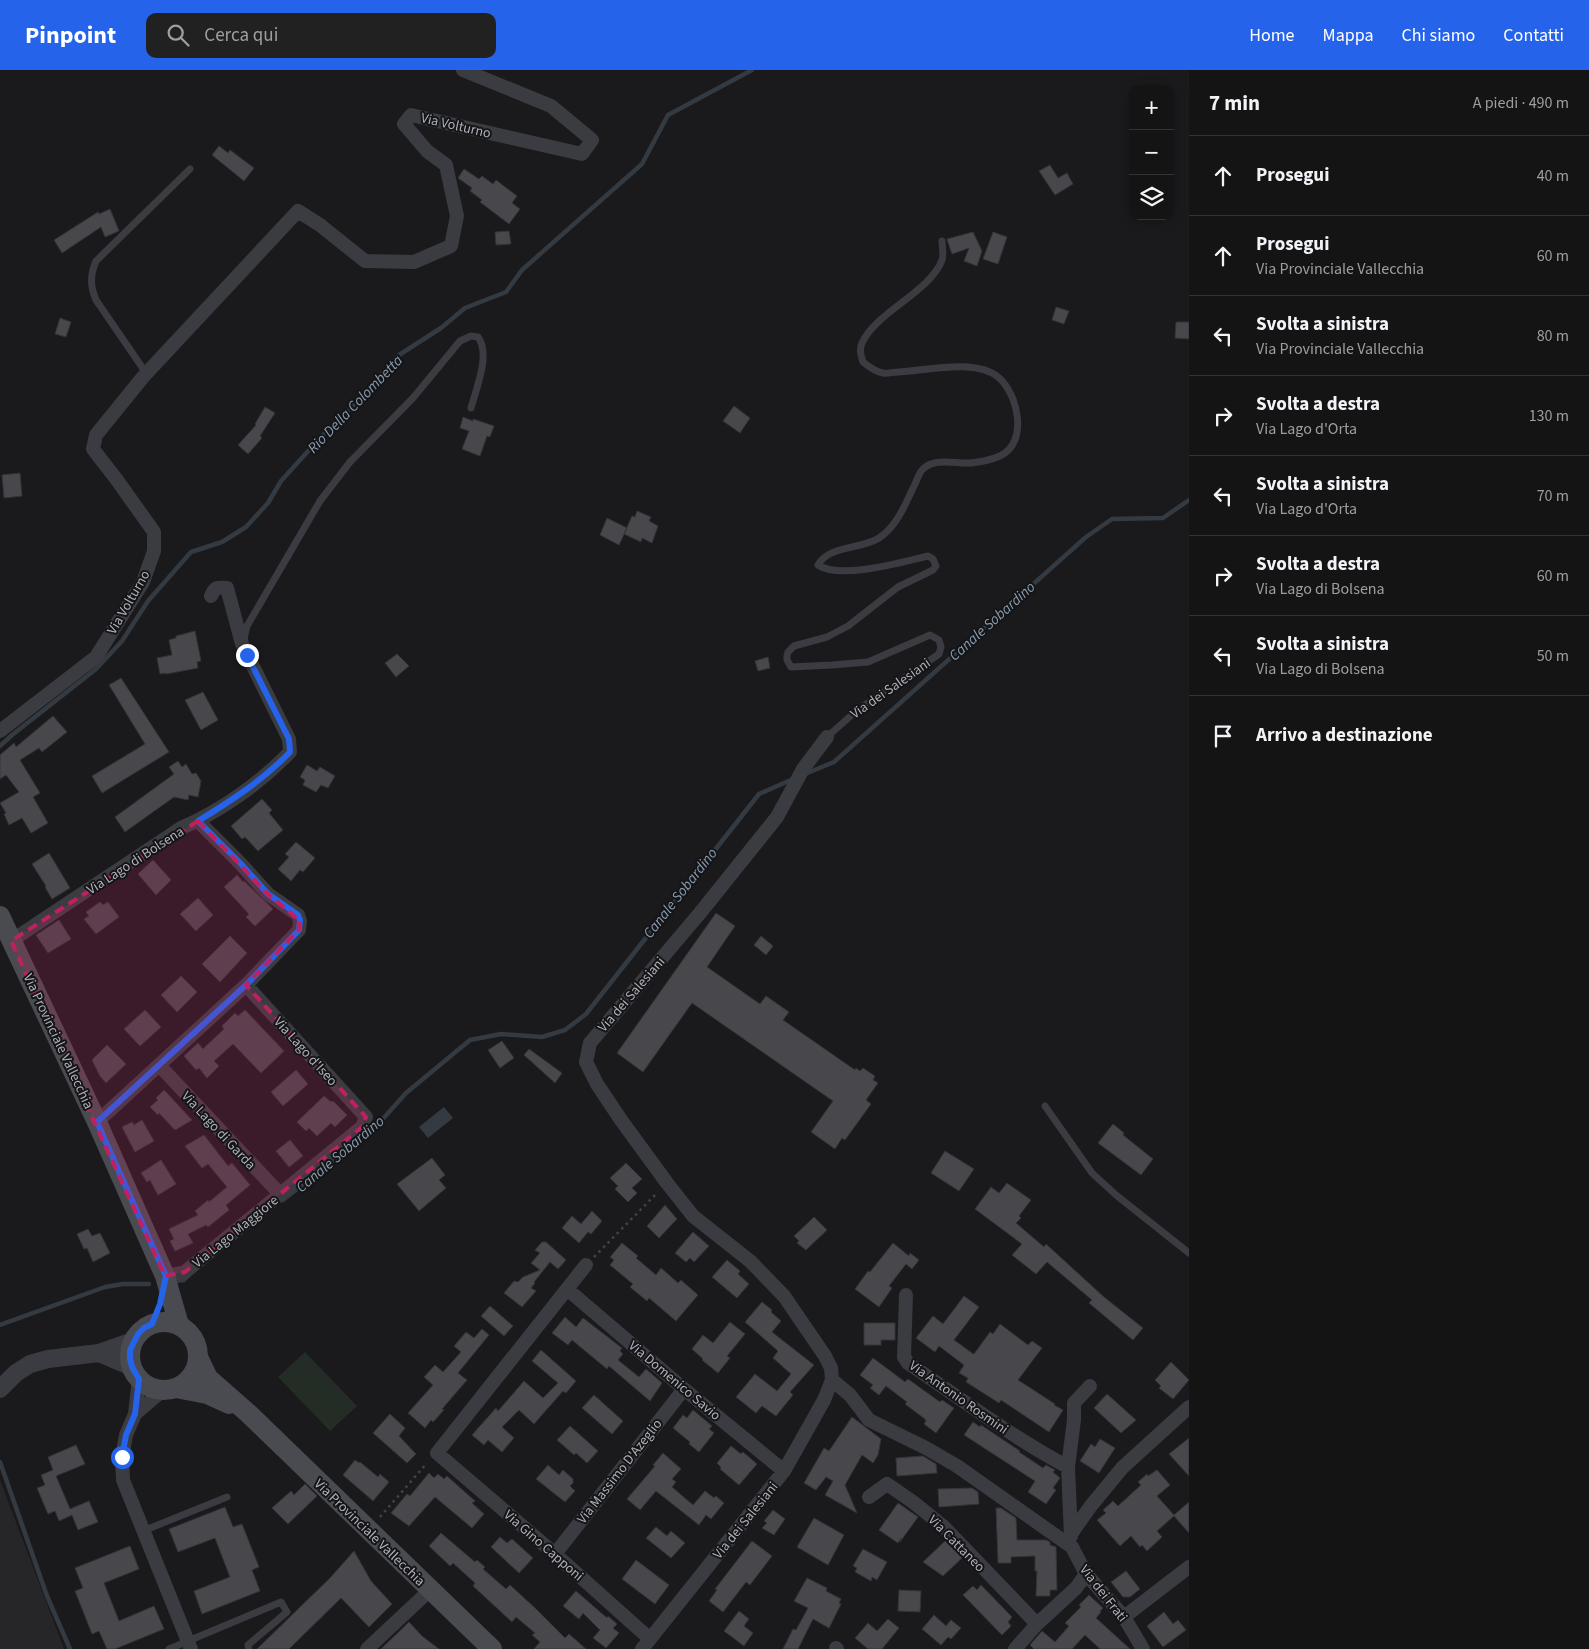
<!DOCTYPE html>
<html lang="it">
<meta charset="utf-8">
<style>
body{margin:0;font-family:"Source Sans 3",sans-serif;background:#212122;color:#f1f3f6}
.controls{position:absolute;right:15px;top:15px;display:grid;overflow:hidden;border-radius:10px;box-shadow:0 2px 12px #0003}
.controls button{width:45px;height:45px;display:grid;place-items:center;padding:0;border:0;border-bottom:1px solid #333334;background:#141415;color:#f1f3f6;font:25px sans-serif}
.stop{position:absolute;width:15px;height:15px;margin:-11px;border:4px solid #2563eb;border-radius:50%;background:#fff}
.stop.end{background:#2563eb;border-color:#fff;box-shadow:0 1px 5px #0008}
.list{margin:0;padding:0;list-style:none}
h2{display:flex;justify-content:space-between;align-items:center;height:65px;margin:0;padding:0 20px;font-size:21px}
h2 small{font-size:16px;font-weight:400;color:#9d9ea0}
.list li{display:grid;grid-template-columns:32px 1fr auto;gap:15px;align-items:center;box-sizing:border-box;height:80px;padding:0 20px;border-top:1px solid #333334}
.list b{display:block;font-size:19px;white-space:nowrap}
.list p{margin:0;font-size:16px;white-space:nowrap;color:#9d9ea0}
.list em{font-size:16px;font-style:normal;color:#9d9ea0}
.icon{flex:none;width:28px;height:28px;fill:none;stroke:currentColor;stroke-width:2;stroke-linecap:round;stroke-linejoin:round}
.map{position:relative;flex:none;width:1189px;height:1579px;overflow:hidden}
header{display:flex;align-items:center;gap:30px;box-sizing:border-box;height:70px;padding:0 25px;background:#2563eb;color:#fff}
header strong{font-size:24px}
nav{display:flex;gap:28px;margin-inline-start:auto;font-size:18px}
.search{width:350px;height:45px;background:#212122;display:flex;align-items:center;gap:12px;box-sizing:border-box;padding:0 18px;border-radius:10px;color:#9d9ea0;font-size:19px}
main{display:flex}
aside{flex:1;background:#141415}
.map>svg:first-child{display:block}
.built{fill:#262629}
.green{fill:#242c26}
.water{fill:#333a41}
.lines{fill:none;stroke-linecap:round;stroke-linejoin:round}
.stream{stroke:#333a41;stroke-width:4.5}
.building{fill:#47474c;stroke:#343438}
.path{stroke:#414347;stroke-width:2.5;stroke-dasharray:2.5 4;stroke-linecap:butt}
.service{stroke:#3b3c41;stroke-width:7}
.minor{stroke:#3b3c41;stroke-width:14}
.tertiary{stroke:#3b3c41;stroke-width:18}
.secondary{stroke:#4a4b50;stroke-width:20}
.route{stroke:#2563eb;stroke-width:6}
.marked{fill:#c12060;fill-opacity:0.2;stroke:#c12060;stroke-width:4;stroke-dasharray:10 6;stroke-linejoin:round}
.labels{text-anchor:middle;stroke-width:4;stroke-linejoin:round;paint-order:stroke}
.street-label{font-size:14px;fill:#aeb1ba;stroke:#151517}
.water-label{font-size:15px;font-style:italic;fill:#899cb1;stroke:#151517}
</style>
<header>
<strong>Pinpoint</strong>
<div class="search"><svg class="icon" aria-label="search" viewBox="0 0 24 24"><circle cx="10" cy="10" r="6"/><path d="M15 15l6 6"/></svg>Cerca qui</div>
<nav><a>Home</a><a>Mappa</a><a>Chi siamo</a><a>Contatti</a></nav>
</header>
<main>
<div class="map">
<svg width="1189" height="1579" viewBox="0 0 1189 1579">
<rect width="100%" height="100%" fill="#1a1a1c"/>
<path class="built" d="M0 1410 64 1579H0Z"/>
<path class="green" d="M305 1282 357 1336 330 1361 278 1307Z"/>
<path class="water" d="M444 1037 453 1048 428 1068 419 1057Z"/>
<g class="lines">
<path class="stream" d="M0 676 12 665 96 599 122 571 148 531 191 482 222 472 246 457 268 433 281 411 320 368 349 340 399 285 441 258 465 238 506 222 522 200 642 94 668 45 752 0
M805 704 834 692 1086 467 1112 449 1163 448 1189 430
M283 1130 373 1060 406 1023 470 970 501 964 542 967 565 960 586 944 759 724 793 709
M174 1211 184 1210 189 1205
M0 1255 105 1217 123 1214H149
M0 1392 47 1526 70 1579"/>
</g>
<path class="building" d="M219 76 228 83 230 80 254 98 244 111 212 85Z
M1050 95 1058 108 1067 103 1073 114 1055 125 1039 101Z
M464 99 479 109 482 106 493 114 496 110 517 126 512 133 520 139 509 154 480 132 482 130 470 121 472 118 458 108Z
M110 139 119 161 105 167 101 157 62 183 54 170 98 142 99 144Z
M509 161 511 174 496 175 495 162Z
M973 162 982 181 977 196 964 191 969 178 952 184 947 169Z
M993 162 1007 167 998 194 983 189Z
M1056 237 1069 241 1064 254 1052 250Z
M60 248 71 252 66 267 55 264Z
M1176 252H1189V269L1175 268Z
M734 336 750 348 740 363 723 351Z
M265 337 275 343 260 366 262 368 248 384 238 375 256 355 255 354Z
M463 347 473 351V349L494 356 490 367 487 366 480 386 462 379 469 361 460 358Z
M20 403 22 426 4 428 2 405Z
M637 441 651 447 649 451 658 456 652 473 642 468 641 472 624 464 632 446 635 447Z
M607 448 627 458 619 475 600 465Z
M195 561 201 591 197 592 198 598 166 604V603L160 604 157 588 172 585 169 570 176 568V566Z
M397 584 409 596 396 607 385 593Z
M768 587 770 598 758 601 755 591Z
M121 608 169 682 102 723 92 706 145 674 109 615Z
M203 622 218 650 201 660 185 630Z
M53 646 67 662 42 682 39 678 20 690 40 723 33 727 48 753 31 763 22 748 9 755 4 744 6 743 0 733 19 722 6 705 0 709V685L14 673 16 677Z
M178 691 182 697 186 694 192 704 196 703 201 711 198 727 189 725 188 730 174 727 125 762 115 747 174 704 169 697Z
M307 695 317 701 320 697 335 706 328 718 321 715 316 722 303 715 305 710 300 707Z
M262 729 272 740 269 743 283 760 258 781 245 767 242 769 231 756Z
M296 772 315 788 303 802 300 800 291 811 278 799 289 787 285 784Z
M49 783 70 818 52 829 45 817 46 816 32 794Z
M153 790 171 810 156 825 138 804Z
M237 805 243 812 244 811 273 839 255 856 246 847 249 844 224 817Z
M198 828 213 845 196 861 180 844Z
M100 832 103 835 108 832 119 847 96 864 84 849 89 846 86 842Z
M716 843 735 856 707 897 760 934 766 926 789 942 783 950 855 1000 856 998 860 1001 863 998 875 1006 873 1010 878 1013 866 1030 871 1034 845 1070 842 1068 835 1079 811 1062 833 1031 692 933 643 1002 617 983Z
M59 850 71 869 48 883 36 865Z
M230 866 247 883 220 912 202 894Z
M761 866 773 876 766 885 754 875Z
M181 906 197 922 177 942 161 925Z
M145 940 161 957 140 976 124 959Z
M245 940 284 981 261 1003 233 974 214 991 219 996 207 1008 199 998 196 1000 184 986 198 973 203 979 224 959 222 956 235 943 238 946Z
M502 971 514 988 500 998 488 980Z
M107 975 126 994 106 1013 100 1006 92 990Z
M529 979 562 1003 555 1013 524 985Z
M296 1000 308 1014 283 1036 271 1022Z
M164 1020 192 1050 175 1060 159 1043 158 1045 150 1037 158 1030 156 1028Z
M324 1026 331 1032 333 1031 347 1045 335 1057 331 1053 317 1066 309 1058 306 1061 297 1052Z
M142 1050 154 1071 135 1082 122 1057 132 1052 134 1055Z
M1113 1054 1124 1063 1123 1065 1153 1089 1141 1105 1098 1073Z
M204 1065 228 1096 232 1093 250 1115 226 1135 229 1140 208 1157 206 1155 188 1164 193 1173 175 1181 170 1171 174 1169 169 1159 198 1145 195 1141 208 1130 209 1132 227 1117 208 1094 202 1098 185 1076Z
M290 1070 303 1086 289 1097 276 1081Z
M945 1081 974 1099 959 1121 931 1103Z
M432 1088 445 1105 439 1110 446 1118 419 1141 397 1114Z
M161 1090 176 1114 158 1125 150 1110 147 1112 141 1103Z
M626 1093 642 1109 632 1118 637 1123 628 1132 615 1119 618 1116 610 1108Z
M1007 1113 1031 1130 1019 1146 1021 1148 1016 1153 1044 1177 1046 1174 1104 1227 1143 1258 1133 1270 1089 1233 1092 1230 1047 1192 1036 1204 1012 1185 1022 1174 975 1139 991 1117 999 1123Z
M665 1135 677 1149 659 1168 647 1156Z
M592 1141 602 1151 591 1164 588 1162 579 1173 562 1158 572 1146 581 1154Z
M814 1147 827 1160 806 1180 797 1173 799 1171 794 1166Z
M88 1159 92 1166 100 1163 110 1183 93 1192 87 1178 84 1179 77 1164Z
M693 1162 709 1176 694 1192 690 1188 686 1192 675 1183Z
M542 1172H546L566 1190 558 1199 550 1192 534 1212 535 1213 531 1218 536 1221 522 1237 504 1223 514 1211 518 1212 523 1207 540 1200 531 1193 540 1183 535 1180Z
M622 1173 638 1186 636 1188 656 1205 661 1198 678 1213 681 1210 698 1225 676 1251 649 1228 647 1231 630 1217 633 1214 610 1195 614 1190 610 1187Z
M893 1173 909 1186 910 1183 919 1190 912 1199 906 1194 889 1216 892 1218 879 1237 855 1219 868 1201 870 1202Z
M727 1190 740 1201 738 1204 749 1214 737 1228 712 1207Z
M964 1226 979 1237 954 1270 972 1283 974 1284 990 1262 993 1264 1000 1254 1028 1275 1032 1271 1042 1278 1018 1310 1055 1334 1054 1335 1063 1340 1049 1362 1001 1330 999 1333 966 1312 968 1308 959 1303 964 1295 939 1276 935 1282 916 1268 933 1246 943 1254Z
M762 1232 772 1240 771 1242 781 1251 772 1262 814 1295 790 1322 793 1325 776 1346 762 1336 756 1343 736 1327 755 1304 777 1321 791 1304 773 1288 778 1281 745 1252Z
M490 1236 513 1256 504 1266 481 1246Z
M565 1247 576 1257 583 1248 622 1278 620 1281 623 1284 618 1290 639 1307 646 1299 662 1313 650 1331 609 1296 607 1299 572 1270 568 1275 552 1263Z
M730 1252 745 1264 727 1286 730 1288 718 1303 702 1290 703 1289 692 1279 703 1265 713 1273Z
M864 1253H895V1270H881V1275H864Z
M482 1259 489 1265 458 1303 467 1310 442 1339 444 1340 433 1352 431 1350 425 1358 408 1343 433 1315 424 1307 435 1295 443 1302 461 1282 454 1276 466 1262 474 1268Z
M541 1280 576 1311 566 1323 563 1321 534 1354 519 1340 502 1357 514 1368 502 1382 488 1370 484 1375 472 1365 496 1338 498 1341 524 1311 543 1328 558 1313 532 1291Z
M873 1288 905 1312 908 1309 940 1332 942 1330 954 1338 936 1363 924 1354 926 1351 925 1349 905 1334 907 1332 886 1316 879 1325 870 1318 873 1315 860 1305Z
M1171 1292 1189 1310 1173 1329 1159 1318 1161 1316 1155 1310Z
M1107 1324 1136 1350 1121 1363 1094 1338Z
M594 1325 623 1351 612 1364 582 1338Z
M693 1340 712 1356 709 1359 714 1363 699 1382 689 1374 690 1372 673 1358 683 1345 687 1348Z
M390 1344 405 1358 399 1366 416 1384 407 1393 373 1363Z
M852 1347 881 1369 878 1385 873 1393 862 1385 845 1415 857 1443 825 1425 833 1411 826 1407 816 1420 804 1413 824 1378 829 1381Z
M973 1352 980 1357 981 1355 1020 1381 1019 1382 1043 1398 1046 1395 1055 1400 1053 1402 1060 1408 1053 1418 1056 1420 1046 1434 1028 1422 1035 1411 964 1365Z
M570 1356 598 1381 587 1393 576 1383 574 1385 557 1370Z
M1189 1368V1406L1169 1384Z
M1100 1369 1115 1378 1099 1403 1080 1391 1091 1374 1095 1377Z
M76 1375 85 1394 56 1406 70 1439 89 1431 98 1452 78 1460 72 1445 59 1451 55 1441 48 1444 37 1418 45 1415 41 1405 53 1400 48 1387Z
M731 1376 741 1384 743 1382 757 1394 739 1415 720 1399 721 1397 717 1393Z
M663 1383 681 1399 672 1409 676 1412 672 1417 693 1435 705 1421 714 1428 716 1426 724 1433 711 1449 706 1445 699 1455 656 1421 640 1440 627 1429 655 1396 653 1395Z
M923 1386 936 1394 937 1403 897 1406 896 1388Z
M355 1390 359 1393 360 1392 378 1407 380 1404 389 1412 373 1431 343 1405Z
M548 1395 559 1405 563 1400 573 1409V1413L570 1416 575 1421 565 1432 536 1409Z
M1157 1400 1170 1415 1157 1426 1174 1445 1189 1432V1463L1174 1446 1157 1461 1162 1467 1147 1481 1142 1475 1140 1477 1131 1466 1120 1476 1097 1450 1106 1443 1103 1440 1113 1431 1118 1436 1141 1415 1138 1412 1147 1404 1148 1406Z
M429 1403 434 1408 438 1404 444 1409 447 1406 475 1431 472 1433 484 1444 472 1458 435 1427 409 1456 391 1443 407 1424 410 1426Z
M305 1414 317 1426 288 1454 272 1438 291 1421 294 1425Z
M972 1418 978 1422 979 1434 939 1437 938 1419Z
M898 1433 918 1447 900 1472 901 1468 898 1473 879 1460Z
M225 1437 233 1457 242 1454 259 1497 252 1500 260 1521 202 1544 194 1521 230 1507 215 1468 178 1482 169 1459Z
M996 1438H1001L1016 1448 1017 1470H1046L1050 1472V1475L1056 1477 1057 1520H1050V1526H1036L1037 1501H1035V1486L1011 1487V1493H998Z
M773 1440 785 1449 774 1465 762 1458 767 1453 764 1451Z
M814 1448 844 1465 828 1495 797 1477Z
M656 1457 667 1466 671 1461 685 1473 671 1488 646 1468Z
M441 1463 475 1492 477 1490 485 1497 483 1499 506 1519 510 1515 535 1538 565 1568 569 1564 586 1579H534L540 1572 532 1565 535 1563 516 1547 512 1552 473 1516 475 1513 453 1493 450 1496 429 1476Z
M500 1467 507 1473 512 1469 533 1488 519 1503 491 1477Z
M752 1471 772 1486 750 1515 746 1512 723 1542 709 1531 717 1520 715 1519Z
M945 1471 962 1488 943 1506 923 1492Z
M130 1476 139 1499 104 1513 119 1551 154 1536 164 1559 115 1579H107L99 1561 92 1564 75 1521 83 1518 75 1498Z
M863 1479 887 1492 877 1510 872 1507 871 1511 855 1502 857 1498 853 1496Z
M354 1481 371 1511 392 1534 369 1557 341 1528 289 1579H257L330 1508Z
M636 1490 669 1515 655 1534 622 1509Z
M1126 1501 1140 1519 1130 1527H1123L1111 1512Z
M807 1508 827 1518 826 1521 841 1529 839 1533 841 1534 829 1558 813 1549 798 1579H783L793 1559 796 1560 808 1538 794 1531Z
M981 1515 1012 1547 1008 1552 1011 1556 1002 1565 963 1525 973 1516 977 1520Z
M899 1520 921 1521 920 1542 898 1541Z
M576 1521 607 1548 608 1546 617 1554 613 1558 619 1563 606 1578 593 1568 600 1560 583 1543 579 1549 563 1536Z
M1089 1525 1103 1538 1100 1541 1101 1542 1096 1548 1130 1579H1100L1085 1565 1072 1579H1034L1030 1575 1042 1561 1055 1572 1069 1556 1065 1553 1081 1537 1079 1535Z
M739 1541 749 1549 744 1556 753 1563 744 1576 724 1561Z
M1164 1542 1173 1554 1178 1550 1186 1560 1163 1577 1147 1556Z
M934 1545 946 1556 951 1550 961 1558 951 1569 948 1567 941 1575 922 1559Z
M888 1549 899 1558 882 1579H868L855 1568 868 1553 877 1561Z
M409 1552 422 1566 439 1579H381Z"/>
<g class="lines">
<path class="path" d="M594 1187 657 1123
M380 1447 427 1393"/>
<path class="service" d="M146 303 96 230C90 216 90 205 96 191L190 99
M244 569 247 556 320 431 350 392 413 328 460 271 471 266 478 267C491 284 476 319 471 338
M827 667 855 642 939 584 941 577 939 570 930 565 868 592 832 595 791 597 787 590V586L788 582 794 576 827 567 848 556 898 517 933 500 936 496 933 489 928 486C902 492 840 510 818 495 829 475 860 480 879 468 897 456 905 435 914 416 917 411 919 402 923 399 935 387 956 394 971 393 980 392 991 390 1000 386 1029 373 1018 323 998 307 975 288 925 301 898 302 893 302 887 304 883 303 875 302 868 296 863 292 861 286 859 280 862 273 875 243 931 221 942 190 944 185 942 177 942 171
M1045 1036 1092 1103 1116 1125 1189 1183
M143 1461 227 1427
M169 1579 281 1532 287 1542 248 1575 249 1579"/>
<path class="minor" d="M0 661 96 587 143 512 154 481V462L117 410 93 379 96 365 143 307 298 141 320 155 365 191 414 192 451 176 457 146 446 95 427 81 404 54 411 45 582 84 592 70 551 36 463 0
M11 871 181 758C221 741 260 713 290 682L289 669 242 574 227 518C217 517 215 517 211 526
M159 995 280 1124
M97 1052 246 915 299 860 300 851 298 845 268 824 240 793 198 751
M586 1195 437 1383 555 1484 650 1569
M165 1206 185 1202 362 1057 366 1047 246 915
M567 1219 684 1319 784 1401
M906 1225 904 1287 908 1293C961 1329 1012 1367 1068 1397
M139 1309 135 1344 126 1365 122 1387 123 1410 191 1579
M832 1310 850 1325 869 1350 926 1378 957 1396 1072 1477 1086 1504 1124 1547 1143 1579
M135 1344 163 1320
M869 1427 887 1414 913 1432 944 1457 1037 1554
M1071 1464 1090 1437 1122 1398 1189 1337
M1071 1466 1068 1397 1074 1350V1333L1090 1316
M555 1484 684 1319
M1124 1547 1189 1497
M836 1578 837 1579
M367 1579 430 1520
M642 1579 784 1401 824 1330 832 1310 831 1298 825 1286 784 1226 750 1191 693 1146 667 1113 621 1050 597 1014 586 992 590 973 700 843 777 747 803 699 827 667
M1015 1579 1037 1554 1076 1518 1086 1504"/>
<path class="tertiary" d="M99 1283 132 1297
M0 1319 16 1303 30 1294 48 1289 99 1283 133 1271"/>
<path class="secondary" d="M0 846 97 1052 165 1206 179 1255
M130 1286a34 34 0 1 1 68 0a34 34 0 1 1-68 0Z
M198 1287 208 1308 249 1344 492 1579
M176 1318 207 1324 229 1334"/>
</g>
<g class="lines">
<path class="route" d="M122 1387 126 1365 135 1344 139 1309 132 1297 130 1289V1280L138 1264 144 1258 152 1254 160 1234 166 1206 97 1052 246 915 299 860 300 850 298 845 268 824 240 793 198 751C231 731 263 710 290 682L289 669 247 585"/>
</g>
<path class="marked" d="M198 751 268 824 300 851 299 860 246 915 366 1047 362 1057 185 1202 165 1206 11 871Z"/>
<g class="labels">
<g class="street-label">
<text transform="translate(456 55) rotate(13)" y="5">Via Volturno</text>
<text transform="translate(128 532) rotate(-60)" y="5">Via Volturno</text>
<text transform="translate(890 618) rotate(-35)" y="5">Via dei Salesiani</text>
<text transform="translate(135 790) rotate(-33)" y="5">Via Lago di Bolsena</text>
<text transform="translate(631 924) rotate(-49)" y="5">Via dei Salesiani</text>
<text transform="translate(59 971) rotate(65)" y="5">Via Provinciale Vallecchia</text>
<text transform="translate(306 981) rotate(48)" y="5">Via Lago d'Iseo</text>
<text transform="translate(219 1060) rotate(47)" y="5">Via Lago di Garda</text>
<text transform="translate(235 1161) rotate(-39)" y="5">Via Lago Maggiore</text>
<text transform="translate(675 1310) rotate(40)" y="5">Via Domenico Savio</text>
<text transform="translate(959 1327) rotate(35)" y="5">Via Antonio Rosmini</text>
<text transform="translate(619 1401) rotate(-52)" y="5">Via Massimo D'Azeglio</text>
<text transform="translate(745 1450) rotate(-51)" y="5">Via dei Salesiani</text>
<text transform="translate(370 1462) rotate(44)" y="5">Via Provinciale Vallecchia</text>
<text transform="translate(957 1473) rotate(45)" y="5">Via Cattaneo</text>
<text transform="translate(544 1475) rotate(41)" y="5">Via Gino Capponi</text>
<text transform="translate(1104 1523) rotate(52)" y="5">Via dei Frati</text>
</g>
<g class="water-label">
<text transform="translate(355 334) rotate(-46)" y="5">Rio Della Colombetta</text>
<text transform="translate(992 551) rotate(-42)" y="5">Canale Sobardino</text>
<text transform="translate(680 823) rotate(-52)" y="5">Canale Sobardino</text>
<text transform="translate(340 1084) rotate(-40)" y="5">Canale Sobardino</text>
</g>
</g>
</svg>
<div class="controls">
<button>+</button>
<button>−</button>
<button><svg class="icon" aria-label="layers" viewBox="0 0 24 24"><path d="M12 4l9 5-9 5-9-5zM3 14l9 5 9-5"/></svg></button>
</div>
<div class="stop" style="left:122px;top:1387px"></div>
<div class="stop end" style="left:247px;top:585px"></div>
</div>
<aside>
<h2>7 min<small>A piedi · 490 m</small></h2>
<ul class="list">
<li><svg class="icon" aria-label="ahead" viewBox="0 0 24 24"><path d="M12 20V5M6 11l6-6 6 6"/></svg><div><b>Prosegui</b></div><em>40 m</em></li>
<li><svg class="icon" aria-label="ahead" viewBox="0 0 24 24"><path d="M12 20V5M6 11l6-6 6 6"/></svg><div><b>Prosegui</b><p>Via Provinciale Vallecchia</p></div><em>60 m</em></li>
<li><svg class="icon" aria-label="left" viewBox="0 0 24 24"><path d="M17 20v-9H6M10 6l-5 5 5 5"/></svg><div><b>Svolta a sinistra</b><p>Via Provinciale Vallecchia</p></div><em>80 m</em></li>
<li><svg class="icon" aria-label="right" viewBox="0 0 24 24"><path d="M7 20v-9h11M14 6l5 5-5 5"/></svg><div><b>Svolta a destra</b><p>Via Lago d'Orta</p></div><em>130 m</em></li>
<li><svg class="icon" aria-label="left" viewBox="0 0 24 24"><path d="M17 20v-9H6M10 6l-5 5 5 5"/></svg><div><b>Svolta a sinistra</b><p>Via Lago d'Orta</p></div><em>70 m</em></li>
<li><svg class="icon" aria-label="right" viewBox="0 0 24 24"><path d="M7 20v-9h11M14 6l5 5-5 5"/></svg><div><b>Svolta a destra</b><p>Via Lago di Bolsena</p></div><em>60 m</em></li>
<li><svg class="icon" aria-label="left" viewBox="0 0 24 24"><path d="M17 20v-9H6M10 6l-5 5 5 5"/></svg><div><b>Svolta a sinistra</b><p>Via Lago di Bolsena</p></div><em>50 m</em></li>
<li><svg class="icon" aria-label="arrive" viewBox="0 0 24 24"><path d="M6 21V4h12l-3 4 3 4H6"/></svg><div><b>Arrivo a destinazione</b></div></li>
</ul>
</aside>
</main>
